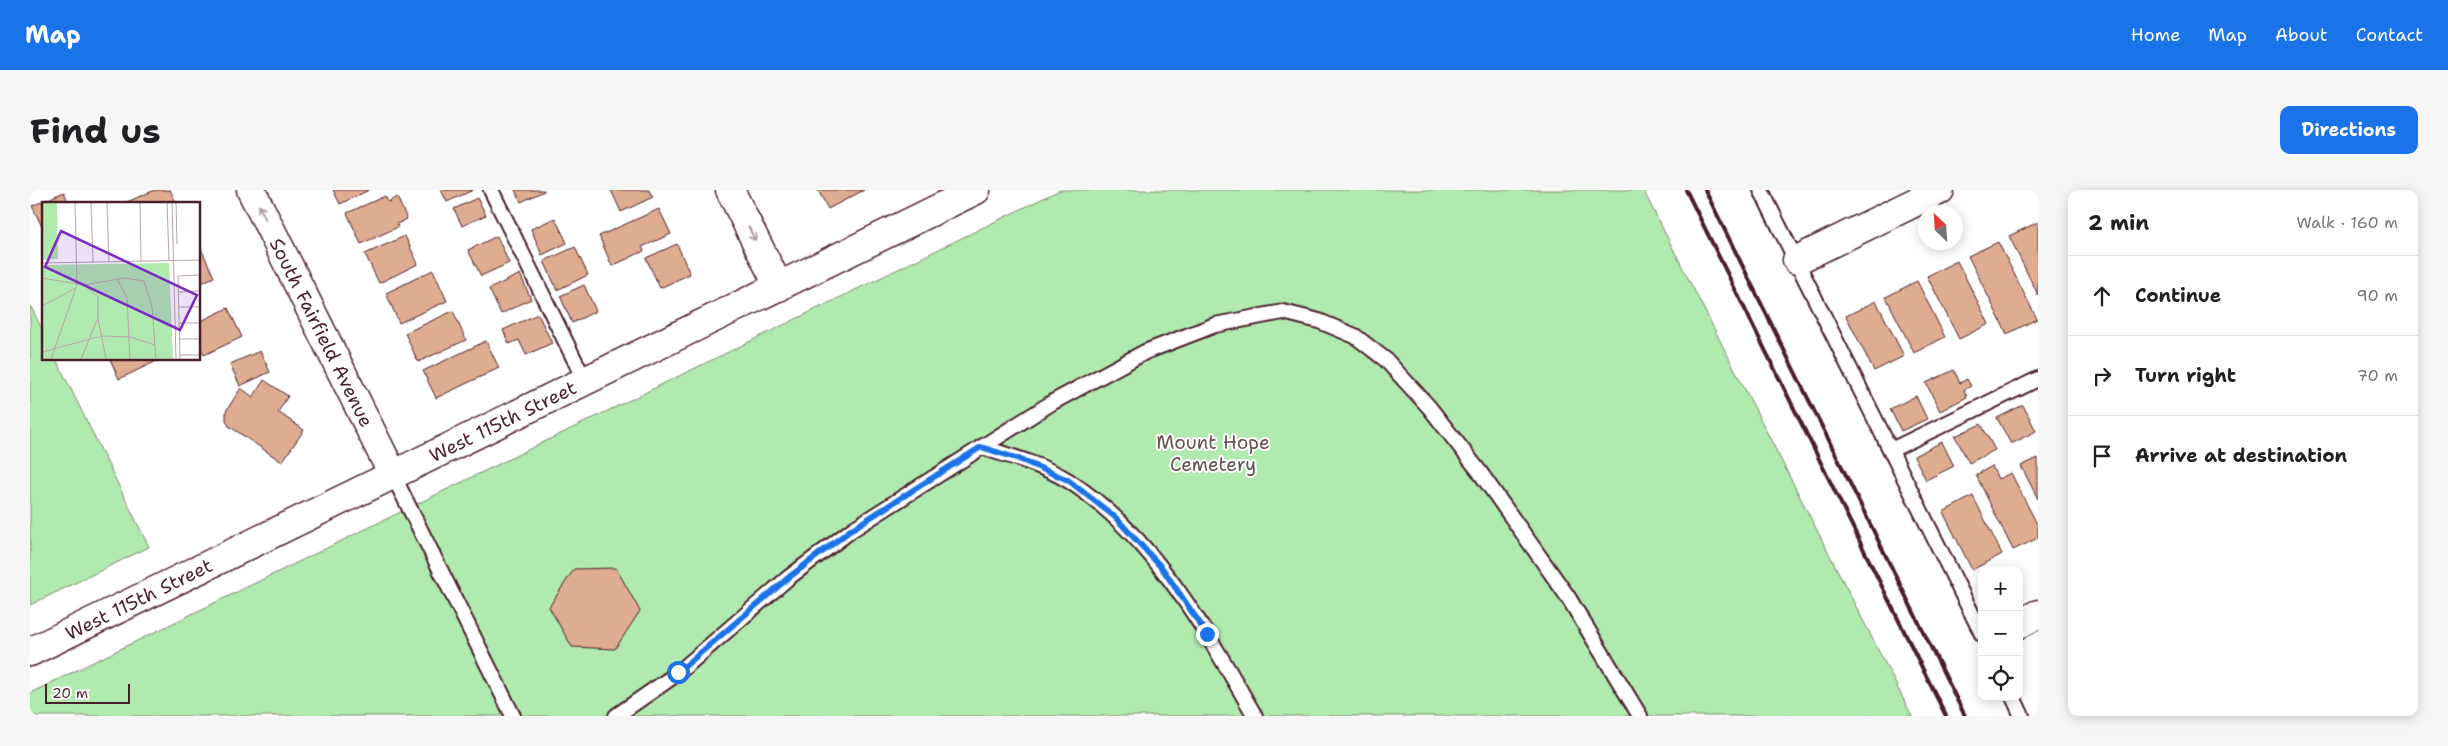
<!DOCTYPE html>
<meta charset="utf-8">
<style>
body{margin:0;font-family:"Shantell Sans",sans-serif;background:#f6f6f6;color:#202124}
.controls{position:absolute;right:15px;bottom:15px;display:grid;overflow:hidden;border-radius:10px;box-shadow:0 2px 12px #0003}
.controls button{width:45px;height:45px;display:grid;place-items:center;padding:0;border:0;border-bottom:1px solid #e0e0e0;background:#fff;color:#202124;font:25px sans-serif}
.compass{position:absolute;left:1888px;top:15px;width:45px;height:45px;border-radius:50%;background:#fff;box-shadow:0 2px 12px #0003;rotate:335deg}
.scale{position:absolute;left:15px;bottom:12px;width:85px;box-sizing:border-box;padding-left:5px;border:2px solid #4a1f2b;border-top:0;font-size:14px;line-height:18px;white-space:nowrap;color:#4a1f2b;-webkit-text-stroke:4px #fff;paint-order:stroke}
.stop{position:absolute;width:15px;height:15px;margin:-11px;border:4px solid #1a73e8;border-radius:50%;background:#fff}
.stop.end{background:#1a73e8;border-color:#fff;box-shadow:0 1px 5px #0008}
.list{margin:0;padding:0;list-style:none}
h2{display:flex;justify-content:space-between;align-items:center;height:65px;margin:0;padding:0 20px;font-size:21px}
h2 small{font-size:16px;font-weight:400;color:#757577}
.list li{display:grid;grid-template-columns:32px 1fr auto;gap:15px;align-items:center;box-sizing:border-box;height:80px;padding:0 20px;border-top:1px solid #e0e0e0}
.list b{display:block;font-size:19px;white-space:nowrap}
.list em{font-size:16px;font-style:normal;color:#757577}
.icon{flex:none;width:28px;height:28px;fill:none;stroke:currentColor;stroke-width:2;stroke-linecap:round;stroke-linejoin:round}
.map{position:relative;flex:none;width:2008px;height:526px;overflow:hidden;border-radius:10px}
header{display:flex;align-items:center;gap:30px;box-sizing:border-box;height:70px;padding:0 25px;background:#1a73e8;color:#fff}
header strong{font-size:24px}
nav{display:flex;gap:28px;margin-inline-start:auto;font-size:18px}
.intro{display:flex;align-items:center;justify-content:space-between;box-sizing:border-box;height:120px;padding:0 30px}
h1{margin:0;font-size:35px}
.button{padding:12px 22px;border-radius:10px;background:#1a73e8;color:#fff;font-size:18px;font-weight:700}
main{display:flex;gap:30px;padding:0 30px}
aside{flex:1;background:#fff;border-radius:10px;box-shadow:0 2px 12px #0003}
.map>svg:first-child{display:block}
.green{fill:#b0eaaf;stroke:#7d846d}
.building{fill:#deac90;stroke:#4a1f2b}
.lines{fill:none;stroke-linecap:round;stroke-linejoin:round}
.service-casing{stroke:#4a1f2b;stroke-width:18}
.minor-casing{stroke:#4a1f2b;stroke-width:31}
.tertiary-casing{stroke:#4a1f2b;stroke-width:31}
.service{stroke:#fff;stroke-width:14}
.minor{stroke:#fff;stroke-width:28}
.tertiary{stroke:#fff;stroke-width:28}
.rail{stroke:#4a1f2b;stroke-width:4}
.oneway{stroke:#ae9aa0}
.route{stroke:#1a73e8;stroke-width:6}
.labels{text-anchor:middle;stroke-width:4;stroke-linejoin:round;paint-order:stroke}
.street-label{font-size:19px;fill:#4a1f2b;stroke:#fff}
.park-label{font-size:19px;fill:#64524c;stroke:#fff}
.inset-road{fill:none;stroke:#b7a5aa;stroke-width:1}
.view{fill:#7b2cbf;fill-opacity:0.15;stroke:#7b2cbf;stroke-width:2.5}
.inset-edge{fill:none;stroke:#4a1f2b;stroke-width:2.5}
</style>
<header>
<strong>Map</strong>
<nav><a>Home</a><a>Map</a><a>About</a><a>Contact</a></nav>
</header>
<div class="intro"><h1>Find us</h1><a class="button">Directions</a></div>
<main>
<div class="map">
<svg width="2008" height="526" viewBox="0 0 2008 526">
<rect width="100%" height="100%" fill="#fff"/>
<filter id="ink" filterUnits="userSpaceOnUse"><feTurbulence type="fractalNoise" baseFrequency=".02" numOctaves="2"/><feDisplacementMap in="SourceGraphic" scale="10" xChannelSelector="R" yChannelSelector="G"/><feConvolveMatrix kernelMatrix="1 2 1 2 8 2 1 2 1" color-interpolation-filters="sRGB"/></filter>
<g filter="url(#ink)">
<path class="green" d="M1030 0H1613L1882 526H0V503Z
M0 115 14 143V169H26L119 357 0 415Z"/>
<path class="building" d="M125 0H140L147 14H92Z
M303 0H339L310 14Z
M411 0H443L417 12Z
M485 0H514V1L491 12Z
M581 0H619L623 7 591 22Z
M788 0H834L798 19Z
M34 2 39 14H14V41L2 16Z
M355 6 358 12 367 7 377 29 367 34 368 37 331 54 317 23Z
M447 8 456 25 432 36 424 19Z
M629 19 641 44 612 57 614 61 582 76 569 46Z
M525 28 537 53 512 65 501 39Z
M2008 32V105L1979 46Z
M375 46 388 74 349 93 335 64Z
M467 46 479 73 451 86 438 60Z
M1968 52 2007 129 1977 144 1938 66Z
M169 54 184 87 169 94Z
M647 54 660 84 630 98 616 68Z
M545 57 558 85 527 100 514 71Z
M1927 71 1959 134 1929 149 1897 86Z
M403 80 417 111 369 133 356 103Z
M490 84 501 109 471 124 459 99Z
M1887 91 1915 147 1884 163 1856 107Z
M554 95 566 121 542 133 530 106Z
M1846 111 1874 166 1844 181 1816 126Z
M198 118 212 147 174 165 169 154V132Z
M423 121 436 150 388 172 375 143Z
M508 124 522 153 496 165 489 150 479 154 473 140Z
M456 151 469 178 406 208 393 181Z
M230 161 240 182 210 196 200 174Z
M80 169H131L89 189Z
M1924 180 1930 193 1937 189 1941 196 1934 200 1937 207 1910 221 1896 193Z
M234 190 258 206 248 222 274 240 252 272 199 236 196 230V221L211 198 223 207Z
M1886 206 1897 229 1871 241 1860 219Z
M1993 215 2006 241 1981 254 1967 228Z
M1951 234 1965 260 1939 273 1925 246Z
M1912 252 1924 276 1896 290 1884 266Z
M2008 268V309L1991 276Z
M1962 276 1968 289 1981 283 2008 336V348L1983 360 1946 285Z
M1943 306 1972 364 1942 380 1913 322Z
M586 378 610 421 585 459 542 457 519 417 544 379Z"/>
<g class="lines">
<defs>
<path id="service" d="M461 0 555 191
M1731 0 1952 444
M951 257C980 266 1013 275 1039 291 1125 347 1175 440 1225 526
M1861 260 2008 189
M363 285 483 526
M1983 507 1992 526
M586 526 648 483 758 388 823 339 1023 212 1115 162 1185 135 1253 122 1289 131 1325 146 1356 170 1399 217 1449 281 1538 407 1610 526"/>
<g id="minor">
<path id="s1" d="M221 0 363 285"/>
<path d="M700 0 749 97"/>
<path d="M1767 70 1910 0"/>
<path d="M1989 434 2008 424"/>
</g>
<g id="tertiary">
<path id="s2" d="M0 462 946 0"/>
</g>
</defs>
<use href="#service" class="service-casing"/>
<use href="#minor" class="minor-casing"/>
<use href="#tertiary" class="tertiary-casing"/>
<use href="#service" class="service"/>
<use href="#minor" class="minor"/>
<use href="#tertiary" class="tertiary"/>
<path class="rail" d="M1656 0 1916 526
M1675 0 1935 526"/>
</g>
<defs><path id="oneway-shaft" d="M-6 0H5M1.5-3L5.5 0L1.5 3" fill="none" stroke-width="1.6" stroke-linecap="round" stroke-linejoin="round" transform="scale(1.25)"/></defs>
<g class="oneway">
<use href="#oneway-shaft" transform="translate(232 22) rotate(-116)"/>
<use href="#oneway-shaft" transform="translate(722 44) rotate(64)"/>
</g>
</g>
<g class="lines" filter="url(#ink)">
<path class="route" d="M648 482 758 388 822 339 951 257 989 269 1038 290 1085 327 1132 378 1177 444"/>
</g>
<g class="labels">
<g class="street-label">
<text dy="7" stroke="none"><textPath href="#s1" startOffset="159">South Fairfield Avenue</textPath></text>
<text dy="7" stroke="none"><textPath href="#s2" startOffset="526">West 115th Street</textPath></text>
<text dy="7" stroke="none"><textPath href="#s2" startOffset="121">West 115th Street</textPath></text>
</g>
<g class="park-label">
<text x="1183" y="259">Mount Hope<tspan x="1183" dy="22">Cemetery</tspan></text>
</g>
</g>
<g transform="translate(12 12)">
<rect width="158" height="158" fill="#fff"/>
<path d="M0 0H15L16 57 0 58ZM127 61 131 157H0V63Z" fill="#b0eaaf"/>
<path class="inset-road" d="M49 0 51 60M65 0 67 60M98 0 99 59M125 0 127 58M130 0 134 157M134 0 135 42M0 61 158 58M0 76 42 83 56 95V116L39 157M75 77 85 96 88 157M42 83 82 76 102 79 110 105 114 157M136 90 158 89M0 104 34 86M137 105H158M56 117 64 157M137 121H158M137 137H158M0 150 60 134 88 135 113 143M138 153H158M9 157 35 83 33 0M138 157 136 74 158 73"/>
<path class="view" d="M19 29 155 93 138 128 3 65Z"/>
<rect width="158" height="158" class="inset-edge"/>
</g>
</svg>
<div class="controls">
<button>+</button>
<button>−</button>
<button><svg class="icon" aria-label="locate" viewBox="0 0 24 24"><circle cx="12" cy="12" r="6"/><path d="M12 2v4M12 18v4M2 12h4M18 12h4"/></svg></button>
</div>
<svg class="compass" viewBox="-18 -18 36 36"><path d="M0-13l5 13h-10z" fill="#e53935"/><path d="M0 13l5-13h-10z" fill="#757577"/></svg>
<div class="scale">20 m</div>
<div class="stop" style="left:648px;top:482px"></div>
<div class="stop end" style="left:1177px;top:444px"></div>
</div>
<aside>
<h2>2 min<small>Walk · 160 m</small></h2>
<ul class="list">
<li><svg class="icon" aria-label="ahead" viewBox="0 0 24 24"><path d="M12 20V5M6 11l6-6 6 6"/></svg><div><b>Continue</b></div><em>90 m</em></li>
<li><svg class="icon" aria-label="right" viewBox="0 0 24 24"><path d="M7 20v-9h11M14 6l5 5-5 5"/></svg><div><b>Turn right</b></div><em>70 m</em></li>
<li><svg class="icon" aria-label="arrive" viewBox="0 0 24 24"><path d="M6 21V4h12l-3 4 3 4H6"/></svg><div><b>Arrive at destination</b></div></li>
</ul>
</aside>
</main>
